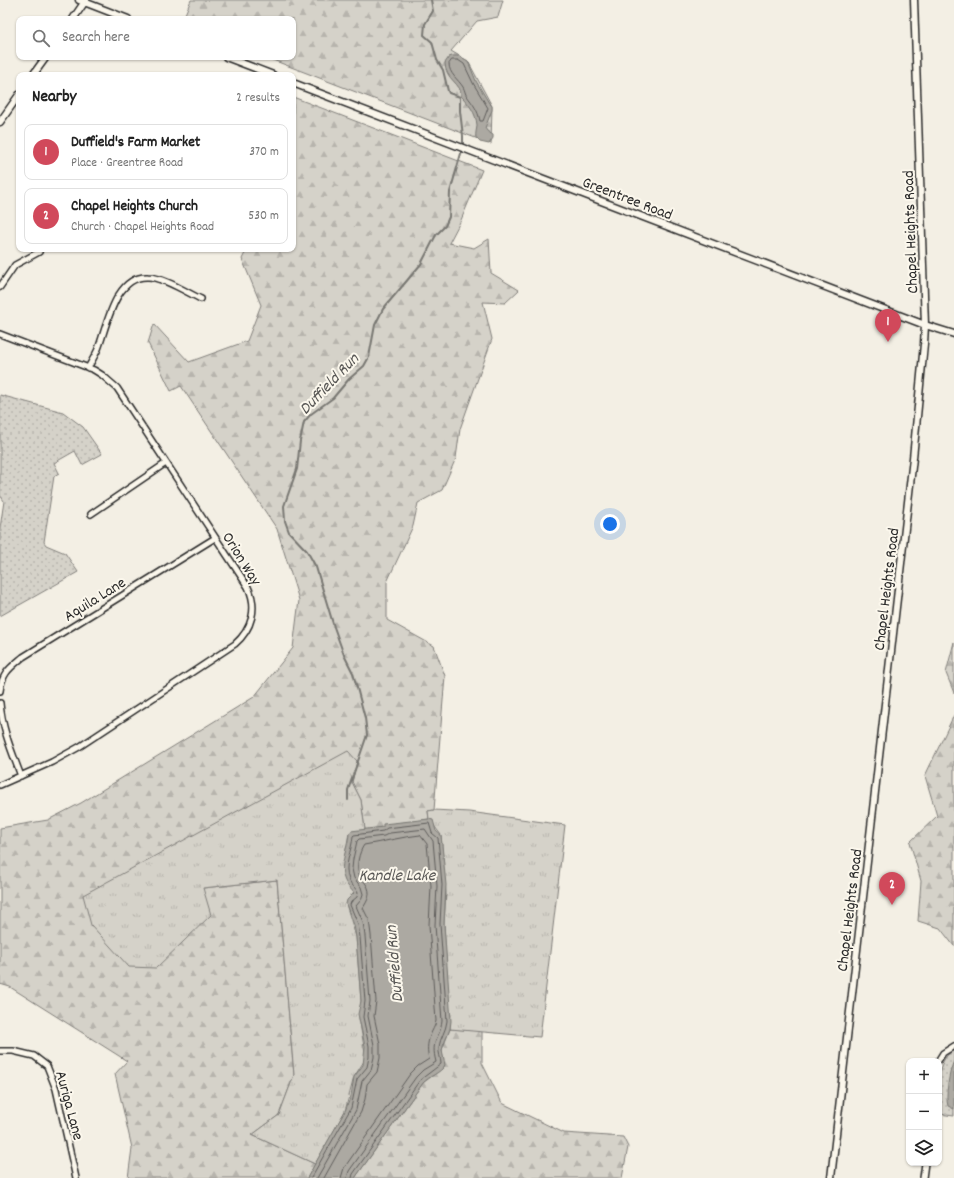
<!DOCTYPE html>
<meta charset="utf-8">
<style>
body{margin:0;font-family:Dekko,sans-serif;background:#f6f6f6;color:#222}
.controls{position:absolute;right:12px;bottom:12px;display:grid;overflow:hidden;border-radius:8px;box-shadow:0 1px 3px #0004}
.controls button{width:36px;height:36px;display:grid;place-items:center;padding:0;border:0;border-bottom:1px solid #e0e0e0;background:#fff;color:#222;font:20px sans-serif}
.you{position:absolute;left:610px;top:524px;width:14px;height:14px;margin:-10px;border:3px solid #fff;border-radius:50%;background:#1a73e8;box-shadow:0 0 0 6px #1a73e833}
.badge{display:grid;place-items:center;width:26px;height:26px;border-radius:50%;background:#d1495b;color:#fff;font-size:13px;font-weight:700}
.pin{position:absolute;translate:-50% -33px;filter:drop-shadow(0 1px 2px #0008)}
.pin::after{content:'';position:absolute;top:21px;width:14px;height:12px;background:inherit;clip-path:polygon(0 0,100% 0,50% 100%)}
.list{margin:0;padding:0;list-style:none}
h2{display:flex;justify-content:space-between;align-items:center;height:52px;margin:0;padding:0 16px;font-size:17px}
h2 small{font-size:13px;font-weight:400;color:#767676}
.list li{display:grid;grid-template-columns:26px 1fr auto;gap:12px;align-items:center;box-sizing:border-box;height:56px;margin:0 8px 8px;padding:0 8px;border:1px solid #e0e0e0;border-radius:8px}
.list b{display:block;font-size:15px;white-space:nowrap}
.list p{margin:0;font-size:13px;white-space:nowrap;color:#767676}
.list em{font-size:13px;font-style:normal;color:#767676}
.icon{flex:none;width:22px;height:22px;fill:none;stroke:currentColor;stroke-width:2;stroke-linecap:round;stroke-linejoin:round}
.map{position:relative;flex:none;width:954px;height:1178px;overflow:hidden}
.search{position:absolute;background:#fff;box-shadow:0 1px 3px #0004;left:16px;top:16px;width:280px;height:44px;display:flex;align-items:center;gap:10px;box-sizing:border-box;padding:0 14px;border-radius:8px;color:#767676;font-size:15px}
.panel{position:absolute;background:#fff;box-shadow:0 1px 3px #0004;left:16px;top:72px;width:280px;height:180px;border-radius:8px}
.map>svg:first-child{display:block}
.grass{fill:url(#grass-dots);stroke:#807e7a}
.forest{fill:url(#forest-firs);stroke:#807e7a}
.park{fill:url(#park-tufts);stroke:#807e7a}
.water{fill:#aca9a2;stroke:#787772}
.lines{fill:none;stroke-linecap:round;stroke-linejoin:round}
.shore{stroke:#5f5d5b;stroke-width:1}
.stream{stroke:#787772;stroke-width:2}
.minor-casing{stroke:#2b2b2b;stroke-width:8}
.tertiary-casing{stroke:#2b2b2b;stroke-width:9}
.minor{stroke:#fbf7ec;stroke-width:5}
.tertiary{stroke:#fbf7ec;stroke-width:6}
.labels{text-anchor:middle;stroke-width:4;stroke-linejoin:round;paint-order:stroke}
.street-label{font-size:16px;fill:#2b2b2b;stroke:#fbf7ec}
.water-label{font-size:17px;font-style:italic;fill:#585755;stroke:#fbf7ec}
</style>
<div class="map">
<svg width="954" height="1178" viewBox="0 0 954 1178">
<defs>
<pattern id="grass-dots" width="8" height="8" patternUnits="userSpaceOnUse"><rect width="8" height="8" fill="#d5d2c9"/><path d="M2 2h.1M6 6h.1" fill="none" stroke="#b7b4ad" stroke-width="1.8" stroke-linecap="round"/></pattern>
<pattern id="forest-firs" width="22" height="20" patternUnits="userSpaceOnUse"><rect width="22" height="20" fill="#d5d2c9"/><path d="M5 1l3.5 6h-7zM16 11l3.5 6h-7z" fill="#b7b4ad"/></pattern>
<pattern id="park-tufts" width="24" height="20" patternUnits="userSpaceOnUse"><rect width="24" height="20" fill="#d5d2c9"/><path d="M3 7l-1-3M5 7V3M7 7l1-3M15 17l-1-3M17 17v-4M19 17l1-3" fill="none" stroke="#b7b4ad"/></pattern>
</defs>
<rect width="100%" height="100%" fill="#f3efe4"/>
<filter id="ink" filterUnits="userSpaceOnUse"><feTurbulence type="fractalNoise" baseFrequency=".025" numOctaves="2"/><feDisplacementMap in="SourceGraphic" scale="8" xChannelSelector="R" yChannelSelector="G"/><feConvolveMatrix kernelMatrix="1 2 1 2 8 2 1 2 1" color-interpolation-filters="sRGB"/></filter>
<g filter="url(#ink)">
<path class="grass" d="M0 395 63 412 83 427 102 454 82 465 75 451 54 463 59 473 54 476 44 542 46 545 65 553 78 572 0 616V528L4 501 0 495Z
M954 1050V1116L939 1114C939 1093 933 1062 954 1050Z"/>
<path class="forest" d="M191 0H503L498 17 477 21 451 51 468 61 492 106 491 144 265 57H293V19H183Z
M293 97 482 170 461 220 449 243 474 248 489 239 491 273 519 290 505 303 483 302 492 339 460 429 456 458 442 490 418 503 413 526 387 582V620L434 646 445 676 434 810 428 811 429 819 365 830 361 800 352 782 357 761 203 888 277 880 294 1075 279 1115 252 1135 315 1164 307 1178H128L132 1148 115 1074 127 1061 10 987 0 984V828L48 820 81 803 254 697 293 648 299 600 277 529 181 386 171 391 148 343 154 324 189 362 247 341 261 305 242 259 247 249H293Z
M954 642V693L946 673Z
M954 715V946L940 928 918 921 921 881 910 842 937 816 925 776Z
M450 1029 482 1031V1063L502 1103 564 1133 623 1137 628 1147 622 1178H355L423 1083 444 1067 442 1050Z"/>
<path class="park" d="M348 751 357 761 352 782 361 800 365 830 349 833 343 866 354 893 346 904 356 937 361 1001 359 1018 366 1058 354 1077 345 1111 315 1164 252 1135 279 1115 294 1075 277 880 203 888 211 915 156 968 129 967 91 925 83 895Z
M434 810 469 812 565 825 540 1037 450 1029 444 924 446 893 441 835 429 819 428 811Z"/>
<path class="water" d="M452 56H459L468 61 476 81 489 103 492 106V110L485 128 487 131 493 135V138L489 144 480 142 476 138C475 133 477 129 477 125 476 113 469 104 461 96 462 83 445 80 445 63L449 57Z
M429 819 433 820 436 831 441 835 446 885 444 924 451 1021 450 1029 443 1046 442 1051 445 1065C441 1073 429 1076 423 1083L355 1178H307L345 1111 351 1096 354 1077 363 1065 365 1046 358 1014 361 1001 356 937 354 925 346 904 347 900 354 893C352 890 348 887 346 883 337 867 348 850 349 833L351 831 383 827V824Z
M954 1061V1109L948 1106C945 1097 949 1071 954 1061Z"/>
<g class="lines">
<path class="shore" d="M452 60H458L464 64 473 83 488 108 483 121H480C478 110 473 104 467 96 465 94 465 90 463 87 458 79 449 74 449 64Z
M311 1178 351 1108 357 1079 367 1067 369 1057V1046L363 1017 365 1001 360 937 358 924 350 905 351 902 357 897 358 893C356 888 351 885 349 880 343 865 352 851 353 836L354 835 383 831 387 828 429 823 432 833 438 838 442 885 440 924 447 1021C446 1031 440 1038 439 1047 438 1053 441 1058 441 1064L420 1080 353 1174 352 1178
M317 1178 356 1110 362 1081 371 1070 374 1057V1045L368 1016 370 1001 365 936 363 922 356 906 361 900 363 894 361 887 354 878 352 869 353 859 357 841 359 839 384 836 390 833 425 829 433 841 437 886 435 925 442 1021C440 1040 430 1039 436 1062L423 1070 416 1077 349 1171 347 1178
M324 1178 361 1112 365 1099 367 1084 377 1072 380 1058V1044L374 1016 376 1001 371 935 369 920 363 908C368 900 372 893 366 884 364 881 361 879 360 876 355 868 359 852 364 845 383 842 401 837 420 835L427 844 431 886 429 925 436 1021C435 1027 432 1030 430 1036 427 1044 427 1051 429 1059L418 1066 410 1074 344 1168 341 1178"/>
<path class="stream" d="M431 0 433 11 425 24 424 35 432 42 437 60 443 70 448 91 449 93 460 97V111L463 136V146
M348 800V790L367 735 365 718 353 673 344 655 334 627 316 567 307 551 289 532 285 521 284 506 297 469 300 441 304 422 311 414 333 398 349 379 364 366 369 357 375 325 383 309 421 264 436 235 445 226 449 217 450 192 462 150"/>
<defs>
<path id="minor" d="M0 287 15 265 39 252
M0 334 94 370 102 375 117 388 248 587C258 608 252 629 235 644L79 747 52 762 0 785
M88 368C91 362 95 356 98 349 107 326 115 275 148 277 163 277 188 293 201 299
M91 514 166 463
M0 691C2 673 10 668 23 657L215 538
M0 703C2 729 12 752 21 776
M0 1051H13L34 1056 47 1066 56 1089 76 1178
M938 1061 943 1053 954 1046
M923 1178 925 1163"/>
<path id="tertiary" d="M79 0 128 19
M73 19 86 0
M226 57 273 75
M33 75 46 57
M293 83 925 325 954 334
M0 122 19 95
M831 1178 913 458 924 344 925 325 914 0"/>
</defs>
<use href="#minor" class="minor-casing"/>
<use href="#tertiary" class="tertiary-casing"/>
<use href="#minor" class="minor"/>
<use href="#tertiary" class="tertiary"/>
</g>
</g>
<g class="labels">
<g class="street-label">
<text transform="translate(628 197) rotate(21)" y="6">Greentree Road</text>
<text transform="translate(909 232) rotate(-92)" y="6">Chapel Heights Road</text>
<text transform="translate(243 558) rotate(58)" y="6">Orion Way</text>
<text transform="translate(885 589) rotate(-83)" y="6">Chapel Heights Road</text>
<text transform="translate(94 598) rotate(-32)" y="6">Aquila Lane</text>
<text transform="translate(848 910) rotate(-83)" y="6">Chapel Heights Road</text>
<text transform="translate(71 1105) rotate(75)" y="6">Auriga Lane</text>
</g>
<g class="water-label">
<text transform="translate(328 383) rotate(-46)" y="6">Duffield Run</text>
<text x="397" y="880">Kandle Lake</text>
<text transform="translate(393 964) rotate(-95)" y="6">Duffield Run</text>
</g>
</g>
</svg>
<div class="controls">
<button>+</button>
<button>−</button>
<button><svg class="icon" aria-label="layers" viewBox="0 0 24 24"><path d="M12 4l9 5-9 5-9-5zM3 14l9 5 9-5"/></svg></button>
</div>
<div class="you"></div>
<div class="pin badge" style="left:888px;top:342px">1</div>
<div class="pin badge" style="left:892px;top:905px">2</div>
<div class="search"><svg class="icon" aria-label="search" viewBox="0 0 24 24"><circle cx="10" cy="10" r="6"/><path d="M15 15l6 6"/></svg>Search here</div>
<section class="panel">
<h2>Nearby<small>2 results</small></h2>
<ul class="list">
<li><span class="badge">1</span><div><b>Duffield's Farm Market</b><p>Place · Greentree Road</p></div><em>370 m</em></li>
<li><span class="badge">2</span><div><b>Chapel Heights Church</b><p>Church · Chapel Heights Road</p></div><em>530 m</em></li>
</ul>
</section>
</div>
